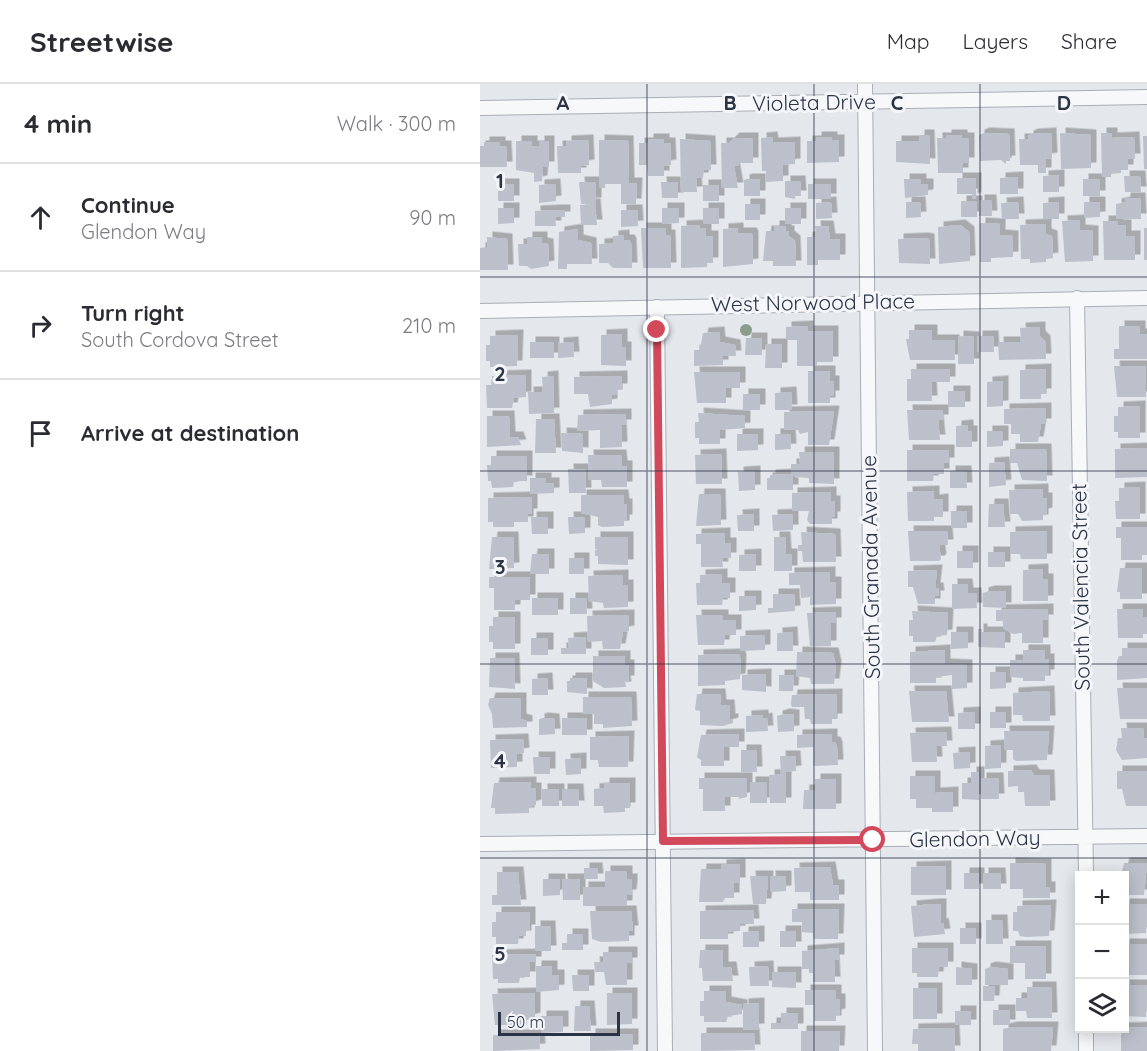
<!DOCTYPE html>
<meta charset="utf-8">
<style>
body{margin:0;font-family:Quicksand,sans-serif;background:#f2f2f3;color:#2b2b33}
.controls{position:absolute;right:18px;bottom:18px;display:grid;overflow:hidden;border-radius:0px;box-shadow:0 3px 15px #0003}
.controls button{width:54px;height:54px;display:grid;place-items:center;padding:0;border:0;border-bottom:2px solid #e1e1e2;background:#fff;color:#2b2b33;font:30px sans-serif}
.scale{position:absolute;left:18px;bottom:15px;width:122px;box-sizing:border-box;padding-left:6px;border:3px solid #2b3445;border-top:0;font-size:16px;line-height:21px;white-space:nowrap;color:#2b3445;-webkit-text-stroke:4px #f4f6f9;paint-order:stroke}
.stop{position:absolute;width:18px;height:18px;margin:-14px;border:4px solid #d1495b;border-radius:50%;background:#fff}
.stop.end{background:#d1495b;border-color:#fff;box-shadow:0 2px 6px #0008}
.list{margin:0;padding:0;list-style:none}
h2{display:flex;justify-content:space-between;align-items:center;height:78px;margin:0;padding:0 24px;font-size:26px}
h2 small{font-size:20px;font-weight:400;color:#7c7c81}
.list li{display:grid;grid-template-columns:39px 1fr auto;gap:18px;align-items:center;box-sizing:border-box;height:108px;padding:0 24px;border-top:2px solid #e1e1e2}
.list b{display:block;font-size:22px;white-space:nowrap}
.list p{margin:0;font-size:20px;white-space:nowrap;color:#7c7c81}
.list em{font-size:20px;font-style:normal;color:#7c7c81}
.icon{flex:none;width:33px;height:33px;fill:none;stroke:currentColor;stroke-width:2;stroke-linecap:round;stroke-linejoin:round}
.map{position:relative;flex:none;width:667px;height:967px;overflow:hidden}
header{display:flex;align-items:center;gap:36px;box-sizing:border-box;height:84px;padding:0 30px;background:#fff;border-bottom:2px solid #e1e1e2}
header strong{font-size:28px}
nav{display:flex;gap:33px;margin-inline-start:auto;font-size:21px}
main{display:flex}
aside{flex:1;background:#fff}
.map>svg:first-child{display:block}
.building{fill:#bbc0ca;filter:url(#shadow)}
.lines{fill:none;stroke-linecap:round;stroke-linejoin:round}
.street-casing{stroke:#a9aeb7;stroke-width:16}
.street{stroke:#f7f8fa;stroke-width:14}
.tree{fill:#899d89}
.route{stroke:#d1495b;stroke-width:8}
.grid{fill:none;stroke:#2b3445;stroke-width:1.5;stroke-opacity:0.55}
.labels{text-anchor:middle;stroke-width:6;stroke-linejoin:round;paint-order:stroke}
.street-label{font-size:21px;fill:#2b3445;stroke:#f4f6f9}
.grid-label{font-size:20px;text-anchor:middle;font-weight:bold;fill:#2b3445;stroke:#f4f6f9;stroke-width:6;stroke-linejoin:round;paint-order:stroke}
</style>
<header>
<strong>Streetwise</strong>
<nav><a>Map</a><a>Layers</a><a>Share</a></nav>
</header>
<main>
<aside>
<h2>4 min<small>Walk · 300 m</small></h2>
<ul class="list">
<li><svg class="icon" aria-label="ahead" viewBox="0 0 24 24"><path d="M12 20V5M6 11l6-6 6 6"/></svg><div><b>Continue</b><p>Glendon Way</p></div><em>90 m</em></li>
<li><svg class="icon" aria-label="right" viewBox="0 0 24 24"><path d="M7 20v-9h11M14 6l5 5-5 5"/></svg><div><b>Turn right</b><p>South Cordova Street</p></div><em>210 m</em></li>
<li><svg class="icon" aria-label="arrive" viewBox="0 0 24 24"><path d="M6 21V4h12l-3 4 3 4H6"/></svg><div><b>Arrive at destination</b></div></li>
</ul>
</aside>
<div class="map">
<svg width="667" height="967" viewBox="0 0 667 967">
<defs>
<filter id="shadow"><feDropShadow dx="5.5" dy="-5.5" stdDeviation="0" flood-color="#0004"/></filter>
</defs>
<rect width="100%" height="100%" fill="#e4e7ec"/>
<path class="building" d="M504 49 529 50 530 77H526V80L521 76 500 77 499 51Z
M571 49 572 74 566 75V89H558V81H540L539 55H548V52L553 50Z
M580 49 611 51V84L581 85Z
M621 49H632V54L654 53 655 75H648V86H641V89L631 90V93H622Z
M439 51H449L450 80 416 78V57H439Z
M466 51H482V54H489V79H483V89H458L457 54H466Z
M663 52H667V85H664Z
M292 53 293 59 315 58V80L303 81V97L286 98V87H282L281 54Z
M336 53H352V56H359V78L327 79V57H336Z
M254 54H273V79H259V82H254L258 104H242L241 59H249Z
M168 55H184V59H190L191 81 184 82V92H168L167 81H159V59H168Z
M200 55 230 57 231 86H224L223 94H216L217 108H201Z
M108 56 109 81 101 82V89H78L77 62H86V57Z
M119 56 148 57 149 99H157L156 120H141V100H125V104H119Z
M36 57H52V62H59V57H69V83H63L62 97 54 98V89L36 86Z
M4 58H20V62H26L27 83H0V62H4Z
M579 91V108H563V92Z
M644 92H660L661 108H645Z
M538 93V110H520V94Z
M477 94H496V114L492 115V110H477Z
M267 95H280V112H264V96Z
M424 95H441V100H448V111L425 114Z
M603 95H620V112H603Z
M305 97H320L321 112H315V115L305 113Z
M99 98H116V119L101 120Z
M181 98H198V114H182Z
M18 100H34V117H18Z
M75 100 76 117 59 119V101Z
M328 100H351V115H328Z
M223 101H239V117H223Z
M645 114H660L661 135H636V120L645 118Z
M499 116H511L512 132H499Z
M481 117H497V133H481Z
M351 118 352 134 336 135V119Z
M426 118H440L441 133 426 134Z
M538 118 539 135H522L521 119Z
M579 118V135H563V119Z
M604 118H620V133L604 134Z
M115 120 117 141H101L100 121Z
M265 120H280V136H265Z
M18 124H34V139L18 140Z
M182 124H199V139L182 140Z
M223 124H239V140H223Z
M305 124H321V140H305Z
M75 126H85V133H75L76 142H55V127Z
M141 126H157L158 142 141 143Z
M600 136V146L613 147V177L585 178 582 137Z
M623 137H638V141H646V152H655V176H624Z
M500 139 520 140V151L533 152V173L511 174V178H500Z
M566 140V150L572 152 573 174 566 175V178L550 179V175H541L540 141Z
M220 141V145L226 144V152H233V179H227V183L201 184V142Z
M480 141 489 148 490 177 459 180 458 143Z
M294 142H306V147H309V152L315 157 316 182H293V177H283L286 147H294Z
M335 142H348L350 155H360V176H338V181H327V153H336Z
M161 144H186V151H190L191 184H163Z
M258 144V149H271L273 152V180L243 183V145Z
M664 144H667V176H664Z
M98 145V156L111 159 112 180H87V185H78L79 148Z
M144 151V156H149L151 159 152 184H133L128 179H119V160L133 159V152Z
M7 153 27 155 28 186H0V164L7 163Z
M47 153H62V159L68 160 69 182 51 185 47 182H39L38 160H47Z
M443 154 449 155 450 180 419 179 418 155Z
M328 242V247H353V278H337V282H317V256H306V243Z
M639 242H660V250H667V275H634V265H639Z
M560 243V252L565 257 566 275 519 276 518 258H541L540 244Z
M429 246H452V256H474L475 276H430L426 255H429Z
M239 248 240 258 255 261 256 272H243V281L214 282V266H220L223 249Z
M142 250V263H146V282L121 281V251Z
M38 251 37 282 10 283V277H6V261H10V252Z
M478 252 494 253V280H478Z
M497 252H513L514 268H497Z
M266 254H282V271H265Z
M50 258H74V274H50Z
M93 258 94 273 78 274V259Z
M286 260H302V284H285Z
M634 282H666V313H637Z
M431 285H470V298H451L452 317H427V295H431Z
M566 285V310H561V315H540V286Z
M328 287H350V297H354V312H350V319H328Z
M214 288H260V304H246V319H217Z
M46 291V313L34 314 32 324H7L6 301H12V292Z
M73 292 74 329 49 330 48 308H63L62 293Z
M142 292V305H137V311H132V320L110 323 108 310H94V293Z
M523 297V322L507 323V298Z
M468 307H485V323H468Z
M311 308 312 326H295V309Z
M263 310H280V326H263Z
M660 322V354H638V348H634V332H638V323Z
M566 324V340H561L558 358H540V350H531V340H524V325Z
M427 326H463V336H458L460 356H429Z
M354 327 349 361H328V348L320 350 318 346H304V328Z
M218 329 265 332V344L240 346V360H219V354H215V338H219Z
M146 330V341H141L142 363 120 364V346L97 347 98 331Z
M7 332H29L30 353H38L41 361 7 363Z
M56 335H74L76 369H55Z
M488 341V347H492V363H476V342Z
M507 347H523V362L507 363Z
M81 349 103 350V369L82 367Z
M257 350H278V366L257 367Z
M295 350H310L311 365 295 366Z
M667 364V393L635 394V365Z
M530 365H566L567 397 542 396 537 379H530Z
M427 366H469V379H464V390H454L453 397H427Z
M319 368H354V400L329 399V394L315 393 313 390V406H287V394H290V391L311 390V380H320Z
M241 370 242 400H216L215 371Z
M108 371H141L142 382H147V403H122L121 396H109Z
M11 372H47V397H34L33 403 12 404 11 397H8L7 381H11Z
M524 378 526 401 509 403V379Z
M88 385H105L106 409H89Z
M275 387V406L259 407 258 388Z
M470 387H486L487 404H470Z
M50 394H66V399H74V409L50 410Z
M660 403V435H636L635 417H639V404Z
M563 405V414H567V429L563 430V436L542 437 538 430H530L529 406Z
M454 407V416L463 415V433H454V437H428L427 408Z
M351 408V417H355V433H352V440H330L327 436 329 427H312V409Z
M219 410H240L241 441 216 442Z
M101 411H143L144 420H147V436H144V442L122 443 118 441V433L101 429Z
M52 413V430H48V438H34V443H13V438H8V414Z
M509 420H523L525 443H508Z
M471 427H487V444H471Z
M274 430V447H258L257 431Z
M313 430V446L293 447 292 431Z
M51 433H68V450H52Z
M88 433H105V449L89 450Z
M636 443H667V471H662V476H641V454H636Z
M428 447H467L468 461H459L461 475 459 477H430Z
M567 447V475H541L540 470H530V448Z
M321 448 355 450 356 478H323L322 467H318V461H322Z
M245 449V459H251V474H242L243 483H221V460H216V450Z
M12 453H33L34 484 9 485Z
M115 453H148V481L118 480V472H115V466H118L115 465Z
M294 453H305L306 470H312V487H294Z
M477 467H493V484H477Z
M508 468H525V483H508Z
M52 470H69V490H50Z
M276 470V487H259V471Z
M89 474H104V490H89Z
M640 484H662V515H640V508H637Z
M563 485V495H568V517H543V486Z
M457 486 455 504H458L459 512H455V520H438L433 503H428V487Z
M350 488V498H356V520L330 521V513L321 514 320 501H309V489Z
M242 490V499H250V514H243L242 521H217L216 499H220V491Z
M143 491V501H148V523L124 524 123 519 109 517 108 492Z
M9 493H50V516H35V526H14V504H9Z
M472 500H487L488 509H496L497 524 472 525Z
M509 507H526V524L503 523V509Z
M293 510H314L315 527 288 529V524H293Z
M259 512H276V526L259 527Z
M52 514H78V531H52Z
M90 514H106L107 530H90Z
M568 525V536H563V559H542V549L533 550 523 544V537H516V526Z
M637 525H663V533H667V550H663V554H638Z
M432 527 468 529 467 551 457 552 455 558H433V552H429V536H433Z
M356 528V539H351V562H330L327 529Z
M149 531V547L143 548 140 565H123L122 557 108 558 107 532Z
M216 531H243V536H256V551H245L244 561H218Z
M13 533H35V565H13V558H9V542H13Z
M498 545H502V548H525V564L498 563Z
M312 548 313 567H297V549Z
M471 548H488V564L471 565Z
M285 551V566L260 567V552Z
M106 553V570H81V564H89L88 554Z
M51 554H68V571H51Z
M642 564H667V594L637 596V577L639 572H642Z
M465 566V580L487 581V604L472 605V591L456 593V599H430V568Z
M543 566H565V575H569V591H565V597H543V594L530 593V576H543Z
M317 568 353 569 356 582 354 600H331L330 594 316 592Z
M259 570 261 576 260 595 245 597V601L218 602V571Z
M113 572H145V581H149V597H145L146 603 124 604 113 597Z
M10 574H34L35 605 9 603Z
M510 588H526V604L510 605Z
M286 590V608L262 606V591Z
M299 591H314L313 607H299Z
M67 594 68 611H52V595Z
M90 594H107V610L87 608V597H90Z
M637 604H667V635H640Z
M429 607H466L469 638H432Z
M569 607 570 637H543L542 631H533V609Z
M217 610H240L241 621H249L250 635H253V639L243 642 220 641V627L215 626Z
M357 610V635H352V640H331L330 635H325L324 623H312L311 620 312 611Z
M103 613H151L152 642 123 644V640H114V630H103Z
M10 614H41V635L47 637V643L13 644 12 630 8 621Z
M495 628V645H478V629Z
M510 628H526V644H510Z
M304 630 314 631V647L298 648 297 632Z
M283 631V635L287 634 288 647 266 648V632Z
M63 634 74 635 75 650 59 651V635Z
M82 634H107V651H82Z
M641 644H663L664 654H667V674L642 676 636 666 638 654H642Z
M524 647H569L567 676 536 677 533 675V666H525Z
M466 648 467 662H456L457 678H432L430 649Z
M259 650V663H244V682H221V676L217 673 221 651Z
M352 650V658H355L357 663 358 681 333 682V663L317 664V651Z
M149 652 148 683H119L118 676H110V653Z
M43 655 44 669 37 670V683L11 684 10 656Z
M521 661V684L505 685V662Z
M261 666H276L277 688H261Z
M490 668V684L474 685 473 669Z
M300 672H315L316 687 306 688V719H290L289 691 301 690Z
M53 673H70V690H54Z
M101 674V690L86 691 85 675Z
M551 686 554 691H569L570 722H545L544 708H538V702L528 703V687Z
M637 687H667V722H646L642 705H637Z
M491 688H499V716L482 715V699H491Z
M430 692H455V709L473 708V728H452V724H436V715H430Z
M219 694H267V713L259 715V713H245V727H223V705H219Z
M501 694H518L519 715H501Z
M335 695H356V725H323L324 706H335Z
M51 698V704H56V721L49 723V729L15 730V724H11L14 699Z
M270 698H287V719H270Z
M124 699H150V724H145V728L124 729 123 722H114V705L124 704Z
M62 705H79V722H62Z
M82 705H98L99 722H82Z
M530 779 566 780V803H570V814H543V805H530Z
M644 779H667L664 811H644V792H641Z
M260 780V799H254V814H245L243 818H219L221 785H241V781Z
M466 782V811H431V783Z
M350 783 353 801H359V816H330V808H315L314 784Z
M104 784H117L118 795H104Z
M125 787H147V795H152V802L151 811H147V822H103V803H125Z
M17 788H38L41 821H12V811H17Z
M484 789H499V805H484Z
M503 789H520L521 805H503Z
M270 792H288L286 820H273Z
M290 792H306V807L291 808Z
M63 795H80V811L63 812Z
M82 795H100V816H83Z
M453 820H461V840L463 839 465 850 434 853 431 822Z
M644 820H667L666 849 644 850Z
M571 821 569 852 546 853 540 852 538 847H533V828H537V822Z
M312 825H359L358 855H333V849L322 848V838H312Z
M273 826 274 840H260V847L248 848V855H220V827Z
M110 827H151L153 847H149V857L121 858 112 855Z
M16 828H50V846H46V852H39L38 860H16V853H12V838H16Z
M506 836H522L523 860H506Z
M55 842H70L71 867H55Z
M480 844H496V860H480Z
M279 847V863H263V848Z
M300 847H316V863H300Z
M87 850H103V866H82V859H87Z
M644 860H667V891H644Z
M530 862H566V895H545V879H530Z
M359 864V876H354L355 898H333V889H329V885H322V867Z
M432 864H468V883H459L458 893H437V889H432Z
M220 866H243V883H251L253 897H223L222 884H219Z
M123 868H152V879H147V901H126L124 888H115L114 878H123Z
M56 870V878H50V893H40L39 899H18V895H13L12 871Z
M56 882H72V891H79V906L56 908Z
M288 882 289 902H270L269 883Z
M476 883 492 885V901H476Z
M510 883 528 885V901H505V885Z
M292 888H316V904L292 903Z
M92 891H109V907H93Z
M644 901H667L666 933 644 932Z
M503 902H515L514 917H503Z
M547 903H571L572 934H547L546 927H536V914H547Z
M433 904H457V935H433Z
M325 906H356V915H360V930L356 931V937H334V921H325Z
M224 907H246V918L262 921V930L248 932 246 938H224V932H220V917H224Z
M55 909V934L47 936V941H15L12 910Z
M127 909H152V940L127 941Z
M279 919V945L263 946V920Z
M95 922H109L111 947H94Z
M513 926H530V941H513Z
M475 927H491V941H475Z
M301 929H318V945H291V939H301Z
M61 932H83V948L61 949Z
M532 943H573L571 967H523V945Z
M667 943V967H641V944Z
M474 944 475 967H438V960H432L433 945Z
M321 947H360L359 967H321Z
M221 949H274L275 966 221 967Z
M110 950H153V966L110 967Z
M13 951H59L60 965 13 967Z"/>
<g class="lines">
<defs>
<path id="street" d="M385 0 395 967
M0 24 667 13
M597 214 606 792
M177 223 185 967
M0 227 667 214
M0 760 667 752
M606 944V967"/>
</defs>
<use href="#street" class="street-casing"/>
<use href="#street" class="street"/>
</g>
<circle class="tree" cx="266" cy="246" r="6"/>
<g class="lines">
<path class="route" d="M177 246 183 757 393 756"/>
</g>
<path class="grid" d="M167 0V967M334 0V967M500 0V967M0 193H667M0 387H667M0 580H667M0 774H667"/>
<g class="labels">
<g class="street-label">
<text transform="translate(334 19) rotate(-1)" y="7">Violeta Drive</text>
<text transform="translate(333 219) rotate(-1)" y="7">West Norwood Place</text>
<text transform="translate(391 483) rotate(-91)" y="7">South Granada Avenue</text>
<text transform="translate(601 503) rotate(-91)" y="7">South Valencia Street</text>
<text transform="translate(495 755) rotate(-1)" y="7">Glendon Way</text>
</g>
</g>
<g class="grid-label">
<text x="83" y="26">A</text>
<text x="250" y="26">B</text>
<text x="417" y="26">C</text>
<text x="584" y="26">D</text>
<text x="20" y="104">1</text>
<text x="20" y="297">2</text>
<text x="20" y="490">3</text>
<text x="20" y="684">4</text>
<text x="20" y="877">5</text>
</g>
</svg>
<div class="controls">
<button>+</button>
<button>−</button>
<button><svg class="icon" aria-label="layers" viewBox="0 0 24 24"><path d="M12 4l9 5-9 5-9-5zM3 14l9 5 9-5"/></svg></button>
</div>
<div class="scale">50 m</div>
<div class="stop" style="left:393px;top:756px"></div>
<div class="stop end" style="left:177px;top:246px"></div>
</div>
</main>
